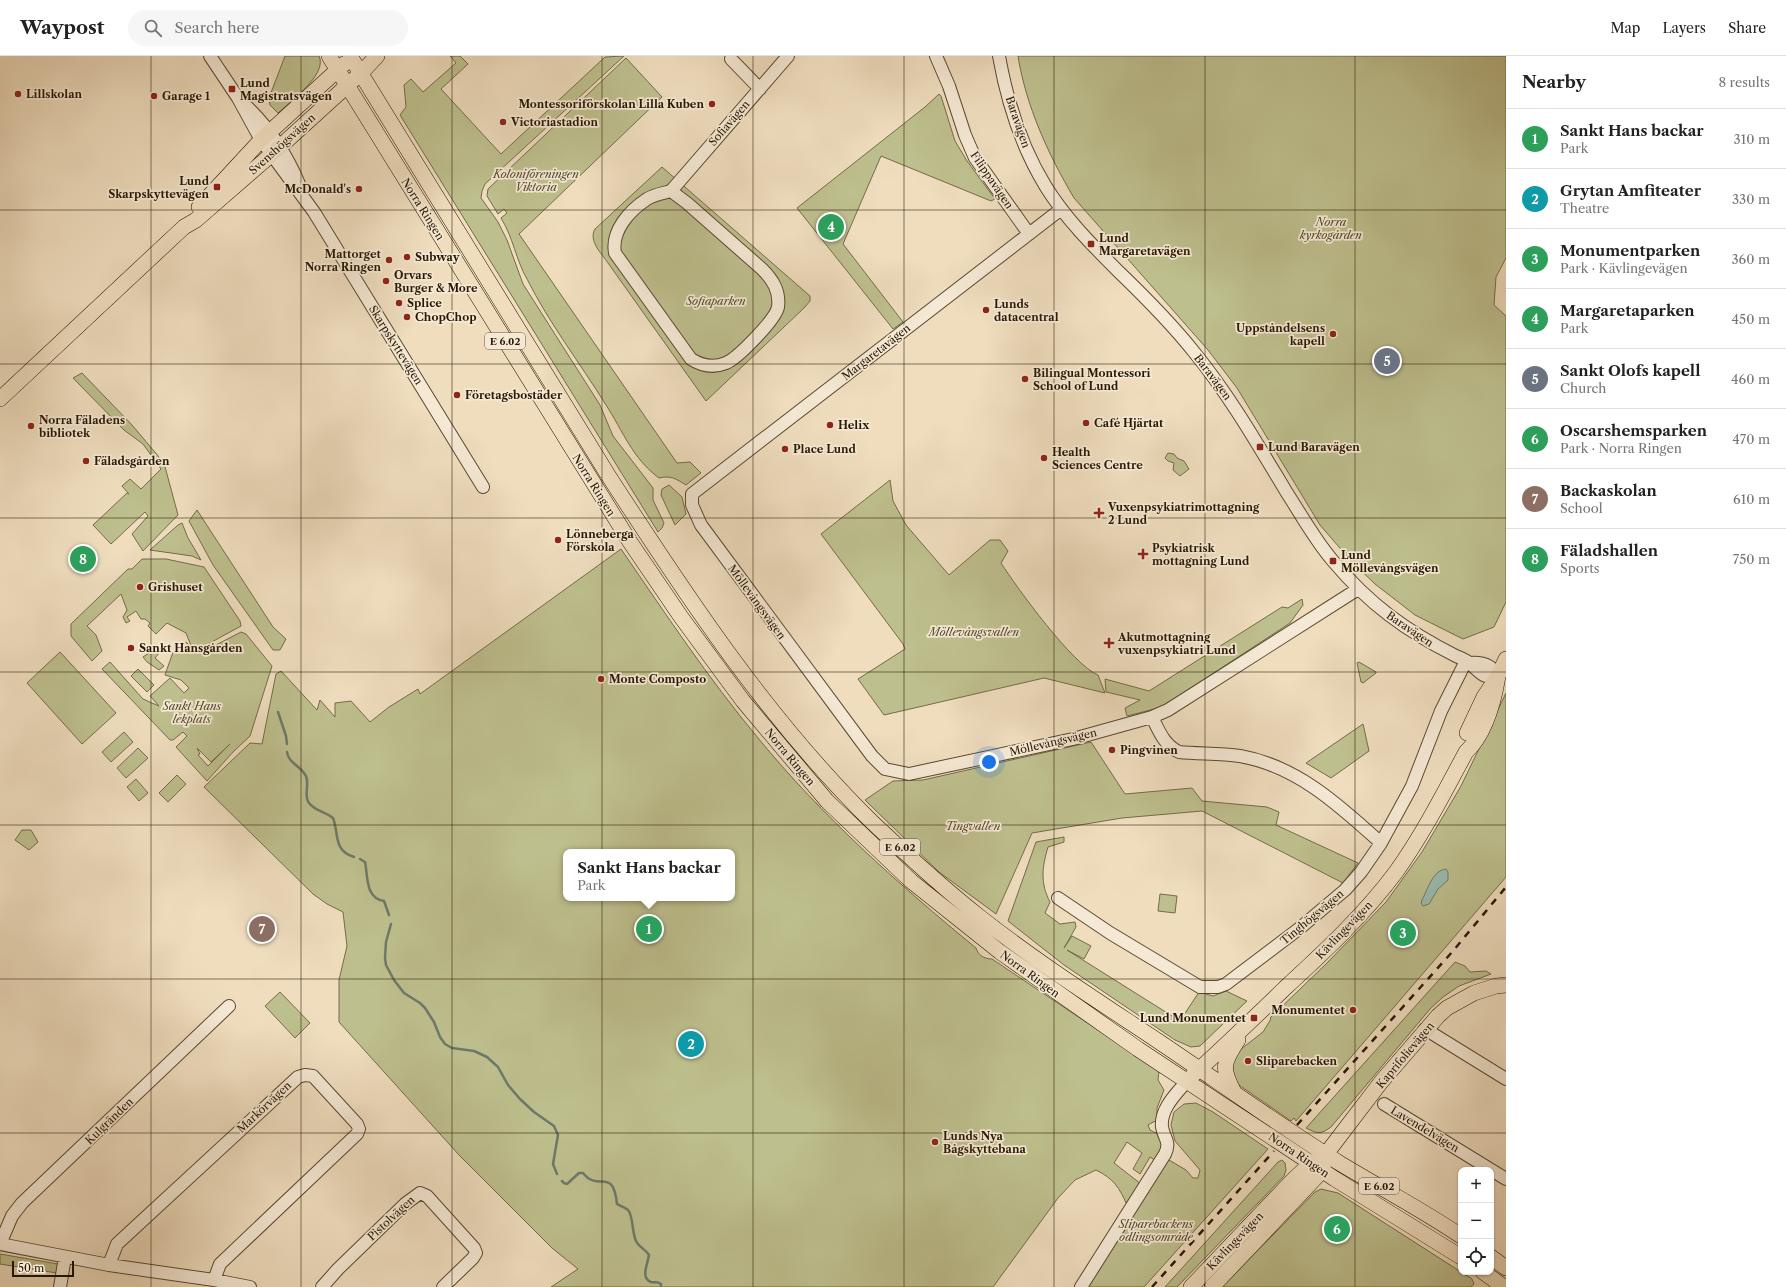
<!DOCTYPE html>
<meta charset="utf-8">
<style>
body{margin:0;font-family:"Libre Caslon Text",serif;background:#f6f6f6;color:#222}
.controls{position:absolute;right:12px;bottom:12px;display:grid;overflow:hidden;border-radius:8px;box-shadow:0 1px 3px #0004}
.controls button{width:36px;height:36px;display:grid;place-items:center;padding:0;border:0;border-bottom:1px solid #e0e0e0;background:#fff;color:#222;font:20px sans-serif}
.scale{position:absolute;left:12px;bottom:10px;width:62px;box-sizing:border-box;padding-left:4px;border:2px solid #281800;border-top:0;font-size:11px;line-height:14px;white-space:nowrap;color:#281800;-webkit-text-stroke:3px #f5e9d5;paint-order:stroke}
.you{position:absolute;left:989px;top:706px;width:14px;height:14px;margin:-10px;border:3px solid #fff;border-radius:50%;background:#1a73e8;box-shadow:0 0 0 6px #1a73e833}
.badge{display:grid;place-items:center;width:26px;height:26px;border-radius:50%;background:#8f2418;color:#fff;font-size:13px;font-weight:700}
.pin{position:absolute;translate:-50% -50%;border:2px solid #fff;box-shadow:0 1px 4px #0006}
.popup{position:absolute;left:563px;top:793px;width:172px;height:52px;box-sizing:border-box;display:grid;place-content:center;border-radius:8px;background:#fff;filter:drop-shadow(0 1px 3px #0005);font-size:13px;white-space:nowrap;color:#767676}
.popup b{font-size:15px;color:#222}
.popup::after{content:'';position:absolute;left:50%;top:100%;margin-left:-8px;border:8px solid transparent;border-top-color:#fff}
.list{margin:0;padding:0;list-style:none}
h2{display:flex;justify-content:space-between;align-items:center;height:52px;margin:0;padding:0 16px;font-size:17px}
h2 small{font-size:13px;font-weight:400;color:#767676}
.list li{display:grid;grid-template-columns:26px 1fr auto;gap:12px;align-items:center;box-sizing:border-box;height:60px;padding:0 16px;border-top:1px solid #e0e0e0}
.list b{display:block;font-size:15px;white-space:nowrap}
.list p{margin:0;font-size:13px;white-space:nowrap;color:#767676}
.list em{font-size:13px;font-style:normal;color:#767676}
.icon{flex:none;width:22px;height:22px;fill:none;stroke:currentColor;stroke-width:2;stroke-linecap:round;stroke-linejoin:round}
.map{position:relative;flex:none;width:1506px;height:1231px;overflow:hidden}
header{display:flex;align-items:center;gap:24px;box-sizing:border-box;height:56px;padding:0 20px;background:#fff;border-bottom:1px solid #e0e0e0}
header strong{font-size:19px}
nav{display:flex;gap:22px;margin-inline-start:auto;font-size:14px}
.search{width:280px;height:36px;background:#f6f6f6;display:flex;align-items:center;gap:10px;box-sizing:border-box;padding:0 14px;border-radius:22px;color:#767676;font-size:15px}
main{display:flex}
aside{flex:1;background:#fff}
.map>svg:first-child{display:block}
.green{fill:#bebf8e;stroke:#736c47;fill-rule:evenodd}
.water{fill:#9abcaf;stroke:#6c7a69}
.lines{fill:none;stroke-linecap:round;stroke-linejoin:round}
.stream{stroke:#6c7a69;stroke-width:2.5}
.minor-casing{stroke:#5a4930;stroke-width:14}
.major-casing{stroke:#281800;stroke-width:16}
.minor{stroke:#f5e9d5;stroke-width:12}
.major{stroke:#efddbe;stroke-width:15}
.rail{stroke:#281800;stroke-width:2.5;stroke-dasharray:7 7;stroke-linecap:butt}
.grid{fill:none;stroke:#281800;stroke-width:1;stroke-opacity:0.55}
.poi-dot{fill:#8f2418;stroke:#f5e9d5;stroke-width:1.5}
.labels{text-anchor:middle;stroke-width:3.5;stroke-linejoin:round;paint-order:stroke}
.shield{fill:#f5e9d5;stroke:#665740;stroke-width:1}
.shield-label{font-size:10px;font-weight:bold;fill:#281800}
.poi-label{font-size:11px;font-weight:bold;fill:#281800;stroke:#f5e9d5;text-anchor:start}
.street-label{font-size:11px;fill:#281800;stroke:#f5e9d5}
.park-label{font-size:11px;font-style:italic;fill:#554a2b;stroke:#f5e9d5}
</style>
<header>
<strong>Waypost</strong>
<div class="search"><svg class="icon" aria-label="search" viewBox="0 0 24 24"><circle cx="10" cy="10" r="6"/><path d="M15 15l6 6"/></svg>Search here</div>
<nav><a>Map</a><a>Layers</a><a>Share</a></nav>
</header>
<main>
<div class="map">
<svg width="1506" height="1231" viewBox="0 0 1506 1231">
<rect width="100%" height="100%" fill="#efddbe"/>
<filter id="stains"><feTurbulence type="fractalNoise" baseFrequency=".005" numOctaves="4"/><feColorMatrix values="0 0 0 0 .2 0 0 0 0 .09 0 0 0 0 .02 0 0 0 .5 -.17"/></filter>
<radialGradient id="worn" r=".72"><stop offset=".6" stop-color="#630" stop-opacity="0"/><stop offset="1" stop-color="#630" stop-opacity=".3"/></radialGradient>
<path class="green" d="M285 0H319C328 18 290 46 278 57L270 49 269 42Z
M450 0H460L468 8 441 33 501 98 605 1 624 0 485 128 482 135 481 142 498 166 507 184 523 228 600 349 613 380 653 432V444L664 467 662 472 658 476 400 59 406 51 404 29 411 23 423 36 456 7Z
M1018 0H1506V202L1496 221 1494 249 1506 260V546L1494 571 1463 583 1415 559 1375 528 1352 506 1320 469 1237 332 1208 294 1074 142C1048 98 1026 50 1018 0Z
M626 2 662 41 519 178 677 407 690 406 701 417 686 429C676 423 671 419 659 422 632 402 623 375 606 349 580 307 549 267 527 223 516 204 513 181 501 162L507 157 504 153 498 158 487 140 488 133Z
M939 38 941 40 955 85 967 105 995 143 991 145 881 100 843 188 903 266 893 273 797 152 925 51Z
M662 111 810 240V245L804 252 706 345 608 207C602 198 588 185 595 173Z
M82 317 132 369 164 407 178 459 143 495 132 478 148 460 145 456 111 488 93 469 127 437 129 438 122 430 130 423 141 433 161 413 143 388 124 374 73 322Z
M1168 397 1174 398 1177 402 1184 405 1189 413 1180 420 1173 414 1174 407 1168 405 1165 402Z
M890 424 893 445 906 469 949 519 990 484H1000L1008 495 1001 507C1017 532 1073 609 1098 619L1105 637 1044 622 884 659 858 623 905 593 903 588 821 478Z
M669 429 682 441 686 458 675 469 661 439 662 433Z
M197 454 273 571 286 583 280 594H273L213 509 189 465Z
M182 467 188 482 201 504 192 500 150 494 178 469Z
M621 493C665 557 708 622 758 682 822 760 898 828 976 892 978 899 984 903 992 903L1159 1015 1158 1024 1164 1034 1157 1052V1064L1148 1069 1150 1074 1160 1079 1163 1090 1156 1105 1150 1101 1140 1118 1133 1113 1142 1097 1127 1086 1114 1107 1141 1128 1127 1149C1119 1131 1114 1123 1096 1114L1075 1124 1058 1142 993 1231H551L578 1213 552 1192 459 1099 339 966V924L347 890 343 856 327 848 313 838 204 731 250 687 262 688 276 618 281 615 317 654 320 644 335 661V647L351 645 370 666 389 651 418 633 420 638ZM566 796H732V842H566Z
M142 503H166L204 511 240 565 241 570 208 588 211 594 214 590 241 576 246 578 272 610 250 680 233 696 207 725 176 691 187 680 183 676 173 684H170L102 613 110 606 143 643 159 650 150 640 170 622 184 637 189 632 181 624 165 619 173 596 181 595 179 592 186 586 192 592 186 577 167 567 156 578 148 570 150 567 145 563H141L136 555 127 561 130 565 126 567 123 561 127 554 121 538 87 570 96 579 102 595 92 605 71 580V568L128 513H132ZM230 688 208 710 198 699 200 698 197 692 211 706Z
M1302 543 1303 549 1290 567 1162 651 1127 660 1125 652 1140 644 1106 636 1105 623 1149 635 1282 551 1288 552Z
M155 593 159 597 155 602 164 610 159 614 147 606 143 601Z
M60 596 116 657 82 688 27 627Z
M1359 606 1376 616V617L1363 627 1361 626 1357 607Z
M138 613 154 629 147 636 131 620Z
M1506 637V821L1296 1065 1294 1062 1291 1065 1239 1029 1233 1022 1231 1004 1236 997 1263 976 1271 963 1270 962 1327 907 1386 846 1422 796 1461 730Z
M1363 668 1369 695 1331 722 1306 707Z
M124 676 133 686 111 706 102 696Z
M1091 686 1125 738 1192 732 1202 745 1267 751 1279 756 1276 769 1358 807 1343 827 1202 755 1122 762 1032 777 996 858 939 816 865 744 893 725 923 724Z
M138 692 148 702 126 722 117 712Z
M177 719 186 728 168 746 159 737Z
M136 723 148 737 139 745 127 731Z
M22 774H31L38 786 29 794 15 784Z
M1064 781V786L1048 791C1042 811 1040 827 1050 846L1045 857 1060 868 1075 866 1076 871 1064 892 1072 880 1091 890 1084 903 1067 894 1180 965 1199 936 1213 940 1226 935 1247 945 1200 990 1191 991 1175 984 1064 909 1008 865 1036 786Z
M1160 838 1177 840 1175 857 1158 855Z
M1455 906 1465 910 1470 916 1486 915 1491 918 1459 930 1443 941 1430 953 1331 1071C1320 1079 1318 1078 1306 1072Z
M280 936 310 967 295 982 265 950Z
M1196 1047 1213 1056 1268 1093 1144 1231H1087L1165 1107 1169 1104 1186 1114 1193 1122H1198L1200 1114 1175 1085 1171 1069 1174 1056 1184 1048Z
M1282 1104 1285 1107 1286 1114 1284 1120 1177 1231H1165L1278 1106Z
M1321 1133 1338 1137 1472 1223 1474 1228 1471 1231H1222L1315 1136Z
M0 1198 58 1208 57 1217 0 1208Z"/>
<path class="water" d="M1446 813 1448 816V824L1438 833 1429 848 1423 850 1421 847 1422 844C1428 833 1432 815 1446 813Z"/>
<g class="lines">
<path class="stream" d="M278 656 286 680 287 688
M287 696C288 707 301 710 306 720 310 729 303 739 309 747 315 755 326 756 333 762 339 777 333 795 354 801
M360 803 365 806C368 820 365 842 384 845L389 859
M391 868 386 886 385 902 386 909 394 924 404 937 420 947 425 952 434 966 440 981 445 988 452 992 474 995 487 1001 498 1011 508 1029 520 1043 534 1056 554 1070 558 1079 553 1108 557 1118
M562 1125 564 1127 567 1128 579 1117H583C599 1137 613 1110 617 1148 620 1150 625 1151 628 1154 633 1158 632 1177 636 1185 639 1191 645 1193 649 1199 648 1207 640 1222 651 1226 655 1227 657 1225 661 1228V1231"/>
<defs>
<path id="minor" d="M210 0 238 42 261 84 314 156 483 431
M936 0 949 30 965 79 975 102 1029 178
M999 0C1007 45 1022 92 1046 131 1066 163 1092 189 1118 215 1145 241 1171 267 1194 296 1230 340 1258 389 1287 437 1302 460 1315 484 1333 505 1369 548 1406 575 1456 600 1460 602 1467 604 1470 608 1481 616 1482 623 1498 620
M731 3 760 33
M244 48C269 71 286 97 299 128
M671 135 687 147 762 213C773 224 780 235 778 251 776 263 738 302 726 307 714 312 702 310 691 303L615 197C611 175 629 155 647 143 653 139 664 137 671 135Z
M671 135 788 0
M1060 154 692 438V449L701 469 872 700 885 713 909 718 1073 683 1152 661 1168 654 1358 533
M1470 607C1482 606 1492 609 1498 620
M1152 661C1159 675 1164 689 1179 696 1199 698 1220 697 1240 700 1297 710 1339 749 1381 787
M1058 842 1110 877 1200 931H1218L1226 928 1300 872 1345 834 1361 816 1381 787 1412 730 1441 655 1466 605
M1425 973 1506 1023
M1384 1048 1506 1123
M0 1188 12 1160 22 1147 229 950
M0 1188 109 1209 214 1224 250 1231
M109 1209 117 1188 298 1021 305 1019 313 1020 357 1068 359 1073 357 1078 220 1208 214 1224
M60 1231 65 1201
M322 1231 338 1213 405 1148 420 1137 427 1140 474 1192 476 1197 473 1202 443 1231
M1081 1231 1165 1098C1171 1085 1164 1083 1162 1071 1160 1053 1176 1038 1187 1025"/>
<path id="major" d="M329 0 630 486 681 561 743 645 827 745 911 825 1000 896 1138 993 1335 1123 1461 1201
M350 0 608 419C687 541 768 664 872 766 907 799 943 832 981 862 1037 906 1098 945 1158 985 1219 1026 1279 1069 1341 1108 1381 1132 1422 1154 1461 1180
M199 151 261 84 344 8
M0 343 184 171 196 164 272 98 361 17 377 0
M1467 677 1484 641 1498 620 1506 603
M1193 1019C1224 991 1255 961 1285 932 1324 896 1364 859 1396 816 1423 778 1444 737 1466 696 1485 678 1494 645 1498 620
M1234 1036C1221 1012 1223 1007 1238 984
M1491 1201 1506 1212
M1483 1216 1504 1231
M1191 1231 1291 1126 1311 1107 1319 1103
M1212 1231 1322 1115 1326 1098 1336 1085 1381 1026 1438 960 1447 952 1474 937 1496 930 1506 929"/>
</defs>
<use href="#minor" class="minor-casing"/>
<use href="#major" class="major-casing"/>
<use href="#minor" class="minor"/>
<use href="#major" class="major"/>
<path class="rail" d="M1297 1069 1453 895 1506 831
M1152 1231 1274 1095"/>
</g>
<path class="grid" d="M151 0V1231M301 0V1231M452 0V1231M602 0V1231M753 0V1231M904 0V1231M1054 0V1231M1205 0V1231M1355 0V1231M0 154H1506M0 308H1506M0 462H1506M0 616H1506M0 769H1506M0 923H1506M0 1077H1506"/>
<g class="poi-dot">
<rect x="228" y="29" width="8" height="8" rx="2"/>
<circle cx="18" cy="38" r="4"/>
<circle cx="154" cy="40" r="4"/>
<circle cx="712" cy="48" r="4"/>
<circle cx="503" cy="66" r="4"/>
<rect x="213" y="127" width="8" height="8" rx="2"/>
<circle cx="359" cy="133" r="4"/>
<rect x="1087" y="184" width="8" height="8" rx="2"/>
<circle cx="407" cy="201" r="4"/>
<circle cx="389" cy="204" r="4"/>
<circle cx="386" cy="225" r="4"/>
<circle cx="399" cy="247" r="4"/>
<circle cx="986" cy="254" r="4"/>
<circle cx="407" cy="261" r="4"/>
<circle cx="1333" cy="278" r="4"/>
<circle cx="1025" cy="323" r="4"/>
<circle cx="457" cy="339" r="4"/>
<circle cx="1086" cy="367" r="4"/>
<circle cx="830" cy="369" r="4"/>
<circle cx="31" cy="370" r="4"/>
<rect x="1256" y="387" width="8" height="8" rx="2"/>
<circle cx="785" cy="393" r="4"/>
<circle cx="1044" cy="402" r="4"/>
<circle cx="86" cy="405" r="4"/>
<path d="M1097 451h4v4h4v4h-4v4h-4v-4h-4v-4h4z"/>
<circle cx="558" cy="484" r="4"/>
<path d="M1141 492h4v4h4v4h-4v4h-4v-4h-4v-4h4z"/>
<rect x="1329" y="501" width="8" height="8" rx="2"/>
<circle cx="140" cy="531" r="4"/>
<path d="M1107 581h4v4h4v4h-4v4h-4v-4h-4v-4h4z"/>
<circle cx="131" cy="592" r="4"/>
<circle cx="601" cy="623" r="4"/>
<circle cx="1112" cy="694" r="4"/>
<circle cx="1353" cy="954" r="4"/>
<rect x="1250" y="958" width="8" height="8" rx="2"/>
<circle cx="1248" cy="1005" r="4"/>
<circle cx="935" cy="1086" r="4"/>
</g>
<g class="labels">
<g class="shield">
<rect x="485" y="277" width="40" height="16" rx="3"/>
<rect x="880" y="783" width="40" height="16" rx="3"/>
<rect x="1359" y="1122" width="40" height="16" rx="3"/>
</g>
<g class="shield-label">
<text x="505" y="289">E 6.02</text>
<text x="900" y="795">E 6.02</text>
<text x="1379" y="1134">E 6.02</text>
</g>
<g class="poi-label">
<text x="240" y="31">Lund<tspan x="240" dy="13">Magistratsvägen</tspan></text>
<text x="26" y="42">Lillskolan</text>
<text x="162" y="44">Garage 1</text>
<text x="704" y="52" text-anchor="end">Montessoriförskolan Lilla Kuben</text>
<text x="511" y="70">Victoriastadion</text>
<text x="209" y="129" text-anchor="end">Lund<tspan x="209" dy="13">Skarpskyttevägen</tspan></text>
<text x="351" y="137" text-anchor="end">McDonald's</text>
<text x="1099" y="186">Lund<tspan x="1099" dy="13">Margaretavägen</tspan></text>
<text x="381" y="202" text-anchor="end">Mattorget<tspan x="381" dy="13">Norra Ringen</tspan></text>
<text x="415" y="205">Subway</text>
<text x="394" y="223">Orvars<tspan x="394" dy="13">Burger &amp; More</tspan></text>
<text x="407" y="251">Splice</text>
<text x="994" y="252">Lunds<tspan x="994" dy="13">datacentral</tspan></text>
<text x="415" y="265">ChopChop</text>
<text x="1325" y="276" text-anchor="end">Uppståndelsens<tspan x="1325" dy="13">kapell</tspan></text>
<text x="1033" y="321">Bilingual Montessori<tspan x="1033" dy="13">School of Lund</tspan></text>
<text x="465" y="343">Företagsbostäder</text>
<text x="39" y="368">Norra Fäladens<tspan x="39" dy="13">bibliotek</tspan></text>
<text x="1094" y="371">Café Hjärtat</text>
<text x="838" y="373">Helix</text>
<text x="1268" y="395">Lund Baravägen</text>
<text x="793" y="397">Place Lund</text>
<text x="1052" y="400">Health<tspan x="1052" dy="13">Sciences Centre</tspan></text>
<text x="94" y="409">Fäladsgården</text>
<text x="1108" y="455">Vuxenpsykiatrimottagning<tspan x="1108" dy="13">2 Lund</tspan></text>
<text x="566" y="482">Lönneberga<tspan x="566" dy="13">Förskola</tspan></text>
<text x="1152" y="496">Psykiatrisk<tspan x="1152" dy="13">mottagning Lund</tspan></text>
<text x="1341" y="503">Lund<tspan x="1341" dy="13">Möllevångsvägen</tspan></text>
<text x="148" y="535">Grishuset</text>
<text x="1118" y="585">Akutmottagning<tspan x="1118" dy="13">vuxenpsykiatri Lund</tspan></text>
<text x="139" y="596">Sankt Hansgården</text>
<text x="609" y="627">Monte Composto</text>
<text x="1120" y="698">Pingvinen</text>
<text x="1345" y="958" text-anchor="end">Monumentet</text>
<text x="1246" y="966" text-anchor="end">Lund Monumentet</text>
<text x="1256" y="1009">Sliparebacken</text>
<text x="943" y="1084">Lunds Nya<tspan x="943" dy="13">Bågskyttebana</tspan></text>
</g>
<g class="street-label">
<text transform="translate(1018 66) rotate(71)" y="4">Baravägen</text>
<text transform="translate(729 67) rotate(-49)" y="4">Sofiavägen</text>
<text transform="translate(282 88) rotate(-42)" y="4">Svenshögsvägen</text>
<text transform="translate(992 124) rotate(56)" y="4">Filippavägen</text>
<text transform="translate(423 153) rotate(58)" y="4">Norra Ringen</text>
<text transform="translate(396 289) rotate(58)" y="4">Skarpskyttevägen</text>
<text transform="translate(876 296) rotate(-38)" y="4">Margaretavägen</text>
<text transform="translate(1213 321) rotate(53)" y="4">Baravägen</text>
<text transform="translate(594 429) rotate(58)" y="4">Norra Ringen</text>
<text transform="translate(757 546) rotate(54)" y="4">Möllevångsvägen</text>
<text transform="translate(1410 573) rotate(34)" y="4">Baravägen</text>
<text transform="translate(1053 686) rotate(-13)" y="4">Möllevångsvägen</text>
<text transform="translate(790 701) rotate(50)" y="4">Norra Ringen</text>
<text transform="translate(1312 861) rotate(-40)" y="4">Tinghögsvägen</text>
<text transform="translate(1344 874) rotate(-46)" y="4">Kävlingevägen</text>
<text transform="translate(1030 918) rotate(36)" y="4">Norra Ringen</text>
<text transform="translate(1405 999) rotate(-50)" y="4">Kaprifolievägen</text>
<text transform="translate(264 1051) rotate(-43)" y="4">Markörvägen</text>
<text transform="translate(109 1065) rotate(-44)" y="4">Kulgränden</text>
<text transform="translate(1425 1073) rotate(31)" y="4">Lavendelvägen</text>
<text transform="translate(1299 1099) rotate(34)" y="4">Norra Ringen</text>
<text transform="translate(391 1162) rotate(-43)" y="4">Pistolvägen</text>
<text transform="translate(1235 1185) rotate(-46)" y="4">Kävlingevägen</text>
</g>
<g class="park-label">
<text x="536" y="122">Koloniföreningen<tspan x="536" dy="13">Viktoria</tspan></text>
<text x="1331" y="170">Norra<tspan x="1331" dy="13">kyrkogården</tspan></text>
<text x="716" y="249">Sofiaparken</text>
<text x="974" y="580">Möllevångsvallen</text>
<text x="192" y="654">Sankt Hans<tspan x="192" dy="13">lekplats</tspan></text>
<text x="973" y="774">Tingvallen</text>
<text x="1156" y="1172">Sliparebackens<tspan x="1156" dy="13">odlingsområde</tspan></text>
</g>
</g>
<rect width="100%" height="100%" filter="url(#stains)"/>
<rect width="100%" height="100%" fill="url(#worn)"/>
</svg>
<div class="controls">
<button>+</button>
<button>−</button>
<button><svg class="icon" aria-label="locate" viewBox="0 0 24 24"><circle cx="12" cy="12" r="6"/><path d="M12 2v4M12 18v4M2 12h4M18 12h4"/></svg></button>
</div>
<div class="scale">50 m</div>
<div class="you"></div>
<div class="pin badge" style="left:649px;top:873px;background:#2e9e5b">1</div>
<div class="popup"><b>Sankt Hans backar</b>Park</div>
<div class="pin badge" style="left:691px;top:988px;background:#0f9aa8">2</div>
<div class="pin badge" style="left:1403px;top:877px;background:#2e9e5b">3</div>
<div class="pin badge" style="left:831px;top:171px;background:#2e9e5b">4</div>
<div class="pin badge" style="left:1387px;top:305px;background:#6b7280">5</div>
<div class="pin badge" style="left:1337px;top:1173px;background:#2e9e5b">6</div>
<div class="pin badge" style="left:262px;top:873px;background:#8d6e63">7</div>
<div class="pin badge" style="left:83px;top:503px;background:#2e9e5b">8</div>
</div>
<aside>
<h2>Nearby<small>8 results</small></h2>
<ul class="list">
<li><span class="badge" style="background:#2e9e5b">1</span><div><b>Sankt Hans backar</b><p>Park</p></div><em>310 m</em></li>
<li><span class="badge" style="background:#0f9aa8">2</span><div><b>Grytan Amfiteater</b><p>Theatre</p></div><em>330 m</em></li>
<li><span class="badge" style="background:#2e9e5b">3</span><div><b>Monumentparken</b><p>Park · Kävlingevägen</p></div><em>360 m</em></li>
<li><span class="badge" style="background:#2e9e5b">4</span><div><b>Margaretaparken</b><p>Park</p></div><em>450 m</em></li>
<li><span class="badge" style="background:#6b7280">5</span><div><b>Sankt Olofs kapell</b><p>Church</p></div><em>460 m</em></li>
<li><span class="badge" style="background:#2e9e5b">6</span><div><b>Oscarshemsparken</b><p>Park · Norra Ringen</p></div><em>470 m</em></li>
<li><span class="badge" style="background:#8d6e63">7</span><div><b>Backaskolan</b><p>School</p></div><em>610 m</em></li>
<li><span class="badge" style="background:#2e9e5b">8</span><div><b>Fäladshallen</b><p>Sports</p></div><em>750 m</em></li>
</ul>
</aside>
</main>
